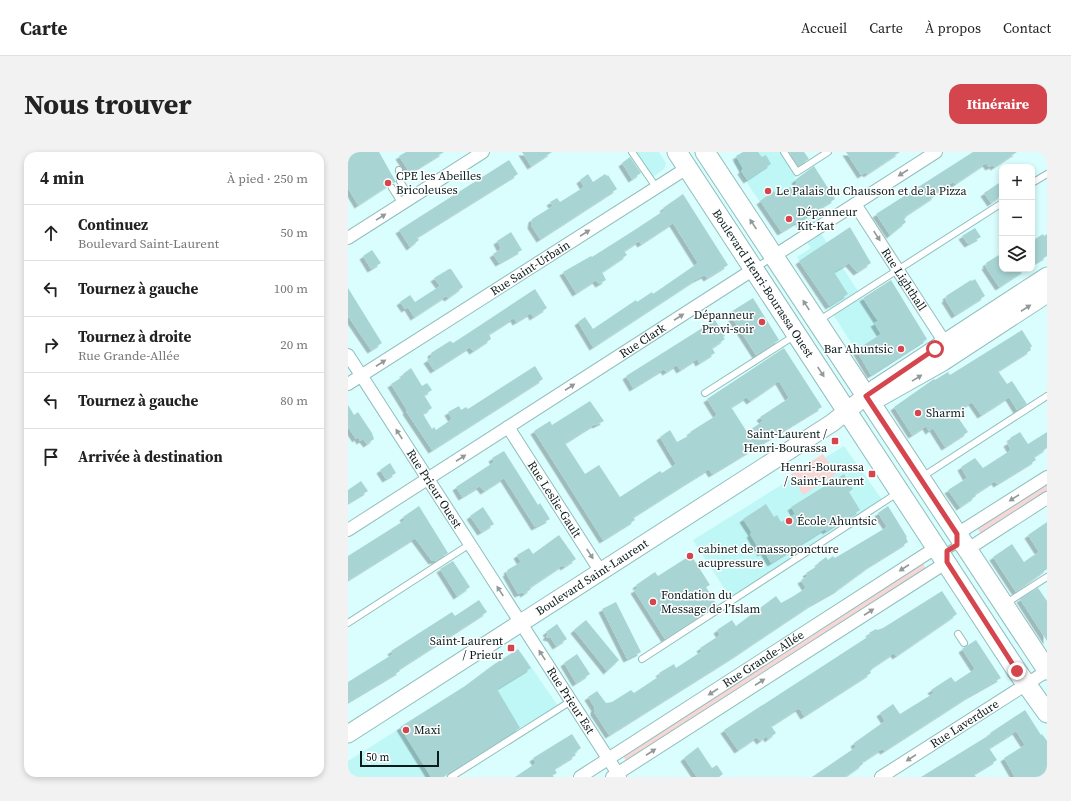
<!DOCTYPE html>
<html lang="fr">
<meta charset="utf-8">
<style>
body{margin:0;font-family:"Source Serif 4",serif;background:#f2f2f2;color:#222}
.controls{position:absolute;right:12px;top:12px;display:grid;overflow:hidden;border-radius:8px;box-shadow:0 2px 6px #0003}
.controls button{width:36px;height:36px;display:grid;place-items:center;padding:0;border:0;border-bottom:1px solid #e0e0e0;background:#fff;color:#222;font:20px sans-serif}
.scale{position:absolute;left:12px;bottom:10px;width:79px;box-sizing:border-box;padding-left:4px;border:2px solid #0b1c1c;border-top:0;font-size:11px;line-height:14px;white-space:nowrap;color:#0b1c1c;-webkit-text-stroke:3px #fff;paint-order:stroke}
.stop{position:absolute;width:12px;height:12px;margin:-9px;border:3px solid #d5454d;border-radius:50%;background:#fff}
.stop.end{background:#d5454d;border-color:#fff;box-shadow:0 1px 4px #0008}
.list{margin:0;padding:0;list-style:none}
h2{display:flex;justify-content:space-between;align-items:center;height:52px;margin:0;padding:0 16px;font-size:17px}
h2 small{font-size:13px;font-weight:400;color:#767676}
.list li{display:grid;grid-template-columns:26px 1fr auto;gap:12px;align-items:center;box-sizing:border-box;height:56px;padding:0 16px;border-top:1px solid #e0e0e0}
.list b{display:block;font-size:15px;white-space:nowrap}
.list p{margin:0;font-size:13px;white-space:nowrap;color:#767676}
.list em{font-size:13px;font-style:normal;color:#767676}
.icon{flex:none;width:22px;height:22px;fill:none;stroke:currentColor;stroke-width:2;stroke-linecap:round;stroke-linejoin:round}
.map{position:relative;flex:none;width:699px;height:625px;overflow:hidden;border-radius:12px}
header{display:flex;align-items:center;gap:24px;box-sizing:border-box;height:56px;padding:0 20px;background:#fff;border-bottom:1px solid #e0e0e0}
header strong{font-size:19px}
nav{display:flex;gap:22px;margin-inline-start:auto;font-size:14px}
.intro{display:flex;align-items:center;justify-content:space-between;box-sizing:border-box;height:96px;padding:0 24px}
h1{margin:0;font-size:28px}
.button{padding:10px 18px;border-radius:12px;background:#d5454d;color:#fff;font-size:14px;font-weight:700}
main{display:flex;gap:24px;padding:0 24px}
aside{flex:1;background:#fff;border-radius:12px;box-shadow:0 2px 6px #0003}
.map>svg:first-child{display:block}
.built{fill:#bff7f7}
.green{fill:#f7d7d5}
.building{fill:#a8d5d4;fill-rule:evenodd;filter:url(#shadow)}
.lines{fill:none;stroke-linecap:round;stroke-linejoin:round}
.lane-casing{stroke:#92bebd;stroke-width:8}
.street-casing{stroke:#92bebd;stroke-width:14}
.secondary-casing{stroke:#92bebd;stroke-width:19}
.primary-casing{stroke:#92bebd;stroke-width:21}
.lane{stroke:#fff;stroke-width:6}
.street{stroke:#fff;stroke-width:12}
.secondary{stroke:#fff;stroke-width:17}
.primary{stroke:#fff;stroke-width:19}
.oneway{fill:#919999}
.route{stroke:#d5454d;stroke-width:5}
.poi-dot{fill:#d5454d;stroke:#fff;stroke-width:1.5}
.labels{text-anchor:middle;stroke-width:3;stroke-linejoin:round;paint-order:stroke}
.poi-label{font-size:12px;fill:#0b1c1c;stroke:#fff;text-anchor:start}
.street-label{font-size:12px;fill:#0b1c1c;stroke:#fff}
</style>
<header>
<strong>Carte</strong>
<nav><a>Accueil</a><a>Carte</a><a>À propos</a><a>Contact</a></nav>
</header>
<div class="intro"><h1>Nous trouver</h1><a class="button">Itinéraire</a></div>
<main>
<aside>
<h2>4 min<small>À pied · 250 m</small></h2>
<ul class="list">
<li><svg class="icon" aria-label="ahead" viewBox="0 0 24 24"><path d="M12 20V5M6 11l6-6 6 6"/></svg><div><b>Continuez</b><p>Boulevard Saint-Laurent</p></div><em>50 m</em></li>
<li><svg class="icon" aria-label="left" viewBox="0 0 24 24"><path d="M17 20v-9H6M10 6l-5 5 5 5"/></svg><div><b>Tournez à gauche</b></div><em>100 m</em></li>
<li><svg class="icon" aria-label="right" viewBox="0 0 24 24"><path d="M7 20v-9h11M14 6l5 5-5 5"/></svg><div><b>Tournez à droite</b><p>Rue Grande-Allée</p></div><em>20 m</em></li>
<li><svg class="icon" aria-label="left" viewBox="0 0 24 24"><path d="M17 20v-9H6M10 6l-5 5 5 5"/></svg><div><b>Tournez à gauche</b></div><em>80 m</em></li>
<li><svg class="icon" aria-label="arrive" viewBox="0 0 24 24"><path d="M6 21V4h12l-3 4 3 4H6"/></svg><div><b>Arrivée à destination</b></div></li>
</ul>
</aside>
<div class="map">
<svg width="699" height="625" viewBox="0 0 699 625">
<defs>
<filter id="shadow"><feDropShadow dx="-3.5" dy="3.5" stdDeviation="0" flood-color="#0004"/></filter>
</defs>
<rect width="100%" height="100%" fill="#d9fefd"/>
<path class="built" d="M288 0H311L318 11 316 17 305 25Z
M399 0H437L452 22 446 27 477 76 472 80 527 166 555 149 579 189 524 224 449 105 463 96 446 73 432 80 385 10Z
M496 294 535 349 383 447 345 388Z
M173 500 210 554 92 625H0V609Z"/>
<path class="green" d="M475 302 488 322 455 343 443 322Z
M699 330V341L634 383 628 375Z
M574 410 579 418 279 610 274 603Z"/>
<path class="building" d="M0 0H31L48 30 42 32 10 53 0 36Z
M58 0H96L62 21 51 4Z
M174 0H204L183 14Z
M395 0H410L414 5 418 3 423 12 399 28 393 19 395 17 388 4Z
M441 0H456L461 7 450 14Z
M498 0H552L519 22 518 20 513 23Z
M625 0H669L646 15 645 13 641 15 638 11 607 32 605 30 586 42 587 44 557 64 558 66 556 67 558 70 542 83 528 62Z
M282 5 293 21 284 27 274 11Z
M161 8 170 22 69 85 71 88 62 95 51 78Z
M466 14 487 47 433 80 412 49 426 39 429 44 449 31 447 28Z
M240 22 245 30 257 22 259 24 260 23 269 37 192 87 183 73 184 67 205 54 202 50 209 46 212 50 236 35 232 28Z
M654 29V43L643 51 636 41Z
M335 42 380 113 359 126 357 123 347 128 245 195 230 170 237 165 245 177 288 148 289 150 304 140 305 142 350 111 325 71 293 92 291 89 276 99 279 103 254 120 258 128 251 132 248 128 228 141 215 120 243 104 244 105 285 79 317 58 315 56Z
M502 75 523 111 509 120 501 111 486 120 500 142 481 154 451 109Z
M627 76 633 85 620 92 614 84Z
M163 80 174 98 151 111 145 102 153 97 149 89Z
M695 82 696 84 699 82V104L684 113V89Z
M24 98 33 111 23 117 15 104Z
M654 101V117H678L651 135 637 114 639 113 638 111Z
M101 117H103L115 135 111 138 100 146 98 144 66 165 60 155 57 157 52 150 62 143 67 150 92 134 86 126Z
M627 127 637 144 607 163 597 147 599 146 598 144 623 128 624 129Z
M543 128 579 187 523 223 508 198 533 182 526 171 530 169 515 146Z
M0 136 34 191 23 198 0 164Z
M187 137 199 156 185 165 183 161 168 170 166 166 141 182 143 187 125 199 122 195 86 218 79 208 84 205 83 201 102 189 105 191 125 178Z
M405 146 431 188 408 203 381 161Z
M367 168 377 184 375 185 377 187 364 196 367 201 351 211 349 207 332 218 329 213 318 220 316 217 285 236 278 224Z
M674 178 684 194 682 196 683 198 650 219 659 232 664 229 679 252 669 258 661 245 633 263 624 250 607 261 620 280 597 295 585 276 581 279 578 274 564 283 546 255 586 227 587 228 600 220 602 223Z
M436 196 474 255 364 322 361 317 340 330 285 365 287 368 255 388 186 279 202 269 204 273 242 249 256 269 248 273 247 272 217 291 237 322 251 313 272 345 312 319 314 321 328 312 312 285 322 278 329 290 344 282 342 280 369 263 359 247ZM431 229 441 246 412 265 415 269 399 280 383 255 399 245 402 249Z
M187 214 195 227 84 298 58 259 59 258 43 232 56 224 55 222 63 216 74 234 79 231 84 238 76 243 84 256 75 262 84 277 86 275 88 278 104 267 100 260 111 254 113 258 118 255 120 257Z
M0 253 6 263 10 260 24 281 26 287 19 292 15 287 12 289 10 285 8 287 0 275Z
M672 280 680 292 699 280V296L686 305 688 308 649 332 647 329 627 342 628 344 612 355 600 338 619 326 613 315 627 306 635 316 663 298 659 291 664 288 662 286Z
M156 299 190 353 192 351 202 367 187 375 156 326 136 339 132 334 114 345 108 335 146 310 144 306Z
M42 311 48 321 38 327 32 318Z
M496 322 505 337 501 340 512 358 478 379 477 377 423 411 416 399 413 401 402 382 404 381 395 367 418 352 426 365 429 363 433 370 447 362 443 355Z
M13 329 20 339 0 351V338Z
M71 354 100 401 87 409 86 408 84 409 67 386 0 428V404L57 368 55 365Z
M540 354 559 385 558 386 560 390 523 413 489 438 464 452 388 503 261 583 246 560V557L247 556 240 545 249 539 258 551 264 550 283 538 286 541 313 523 311 521 326 512 328 516 354 499 352 496 372 483 369 478 384 468 388 474 428 444 433 451 444 445 458 436 453 428 460 424 458 421 471 413 470 411 478 405 480 408 485 404 487 406 539 375 530 361Z
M135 355 146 372 133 380 122 364Z
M699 370V417L668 440 645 405 664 392 676 410 683 405 691 400 680 383Z
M211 383 228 407 216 415 215 413 182 435 183 437 176 442 175 440 170 442 158 421 160 420 159 418 173 410 169 403 181 396 185 402Z
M343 403 362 433 358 435 369 453 317 487 286 438 290 436 288 433 307 420 310 424Z
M105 409 122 435 109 444 92 417Z
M690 436 699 449V489L672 447Z
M594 439 609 462 548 504 546 501 528 513 522 519 523 521 456 564 451 556 423 574 428 581 420 587 419 584 412 589 409 585 390 598 376 578 518 486 523 483 521 481 528 477 529 478 535 476Z
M131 448 139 460 51 517 52 519 0 550V530L45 502 43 499 104 460 107 464Z
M268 450 293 500 279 507 254 457Z
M238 468 271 508 259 519 226 478Z
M209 472 219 487 208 494 203 486 198 485 200 482 198 480Z
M628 488 653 526 621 544 536 599 534 597 514 610 515 612 497 625H464L508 595 506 591 537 569 532 561 545 552 552 562 586 541 583 538 603 525 607 530 627 517 614 497Z
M170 497 183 516 149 537 172 576 93 625H83L52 575 117 534 145 513Z
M229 502 242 522 228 531 216 511Z
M677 558 693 583 694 582 699 589V625H667L656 606 677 593 668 579 641 596 649 608 626 622 628 625H573L643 582 642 581Z
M224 582 233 596 226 601 228 603 209 615 207 618 209 621 202 625H167L188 611 185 606Z
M350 595 364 616 369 613 375 622 371 625H349L336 606Z"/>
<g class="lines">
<defs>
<path id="lane" d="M284 0 308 35
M436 0 449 20 480 0
M51 18 52 29 62 46
M684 31 699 22
M44 36 54 52
M407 116 425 105
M470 169 654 51
M357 241 446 184
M574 325 699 244
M599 399 609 393
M657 452 699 425
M0 471 122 392
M610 482 616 491
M294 507 551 340
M103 625 223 549"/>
<g id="street">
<path id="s1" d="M507 52 601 197"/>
<path d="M0 86 135 0"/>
<path d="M426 104 588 0"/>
<path id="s2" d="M0 203 272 625"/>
<path id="s3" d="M0 232 339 16"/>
<path id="s4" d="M160 275 253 420"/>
<path id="s5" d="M0 378 406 117"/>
<path d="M609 382 699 325"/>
<path d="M620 397 699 346"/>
<path id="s6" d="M232 625 589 395"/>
<path d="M264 625 599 410"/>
<path id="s7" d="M533 625 699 519"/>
</g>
<g id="secondary">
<path d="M524 250 595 210 699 142"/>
<path id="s8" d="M0 582 484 271 529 235 699 124"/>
</g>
<g id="primary">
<path id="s9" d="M329 0 669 519 699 561"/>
<path d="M357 0 699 518"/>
</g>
</defs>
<use href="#lane" class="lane-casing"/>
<use href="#street" class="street-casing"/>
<use href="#secondary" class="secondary-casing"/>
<use href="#primary" class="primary-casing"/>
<use href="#lane" class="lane"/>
<use href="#street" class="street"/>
<use href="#secondary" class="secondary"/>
<use href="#primary" class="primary"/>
</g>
<defs><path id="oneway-solid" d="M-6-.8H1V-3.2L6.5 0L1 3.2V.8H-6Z"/></defs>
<g class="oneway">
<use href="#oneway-solid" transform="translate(555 21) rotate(147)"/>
<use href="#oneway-solid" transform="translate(33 65) rotate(-32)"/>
<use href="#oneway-solid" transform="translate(405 72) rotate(-124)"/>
<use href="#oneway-solid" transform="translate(237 81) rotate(-33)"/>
<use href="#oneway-solid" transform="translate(529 84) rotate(57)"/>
<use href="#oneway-solid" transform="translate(458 153) rotate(-123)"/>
<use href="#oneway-solid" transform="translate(678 156) rotate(-33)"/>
<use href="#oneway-solid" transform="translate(331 165) rotate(-33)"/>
<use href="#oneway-solid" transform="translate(33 211) rotate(-33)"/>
<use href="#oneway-solid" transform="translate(473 220) rotate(57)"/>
<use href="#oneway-solid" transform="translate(569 226) rotate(-32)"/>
<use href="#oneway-solid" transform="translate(222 235) rotate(-33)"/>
<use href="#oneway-solid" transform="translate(51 282) rotate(-123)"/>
<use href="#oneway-solid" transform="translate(113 306) rotate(-33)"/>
<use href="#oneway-solid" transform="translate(666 346) rotate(147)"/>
<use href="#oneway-solid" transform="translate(242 402) rotate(57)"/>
<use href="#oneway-solid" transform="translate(556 416) rotate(147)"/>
<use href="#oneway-solid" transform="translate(152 439) rotate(-123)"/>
<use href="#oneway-solid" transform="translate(521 460) rotate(-33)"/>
<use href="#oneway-solid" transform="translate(194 503) rotate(-123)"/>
<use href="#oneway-solid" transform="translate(412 530) rotate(-33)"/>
<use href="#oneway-solid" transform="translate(365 540) rotate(147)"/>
<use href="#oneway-solid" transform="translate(303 600) rotate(-33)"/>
<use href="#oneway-solid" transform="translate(563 606) rotate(147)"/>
</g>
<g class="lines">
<path class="route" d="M587 197 518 244 609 382V393L599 399V410L669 519"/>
</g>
<g class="poi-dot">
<circle cx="40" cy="31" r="4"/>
<circle cx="420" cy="39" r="4"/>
<circle cx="441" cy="67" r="4"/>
<circle cx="414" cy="170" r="4"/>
<circle cx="553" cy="197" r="4"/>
<circle cx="570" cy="261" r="4"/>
<rect x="483" y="285" width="8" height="8" rx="2"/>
<rect x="520" y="318" width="8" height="8" rx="2"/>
<circle cx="441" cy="369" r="4"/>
<circle cx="342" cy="404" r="4"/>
<circle cx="305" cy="450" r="4"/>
<rect x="159" y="492" width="8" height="8" rx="2"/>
<circle cx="58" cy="578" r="4"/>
</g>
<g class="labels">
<g class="poi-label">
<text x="48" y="28">CPE les Abeilles<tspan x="48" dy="14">Bricoleuses</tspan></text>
<text x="428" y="43">Le Palais du Chausson et de la Pizza</text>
<text x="449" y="64">Dépanneur<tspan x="449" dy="14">Kit-Kat</tspan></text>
<text x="406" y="167" text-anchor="end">Dépanneur<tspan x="406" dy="14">Provi-soir</tspan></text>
<text x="545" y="201" text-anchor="end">Bar Ahuntsic</text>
<text x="578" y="265">Sharmi</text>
<text x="479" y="286" text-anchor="end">Saint-Laurent /<tspan x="479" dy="14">Henri-Bourassa</tspan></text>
<text x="516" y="319" text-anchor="end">Henri-Bourassa<tspan x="516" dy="14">/ Saint-Laurent</tspan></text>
<text x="449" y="373">École Ahuntsic</text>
<text x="350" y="401">cabinet de massoponcture<tspan x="350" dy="14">acupressure</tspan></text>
<text x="313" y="447">Fondation du<tspan x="313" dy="14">Message de l’Islam</tspan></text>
<text x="155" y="493" text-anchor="end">Saint-Laurent<tspan x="155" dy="14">/ Prieur</tspan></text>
<text x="66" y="582">Maxi</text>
</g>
<g class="street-label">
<text dy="4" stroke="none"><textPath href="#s3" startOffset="216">Rue Saint-Urbain</textPath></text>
<text dy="4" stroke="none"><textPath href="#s1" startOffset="90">Rue Lighthall</textPath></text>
<text dy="4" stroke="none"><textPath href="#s9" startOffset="157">Boulevard Henri-Bourassa Ouest</textPath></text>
<text dy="4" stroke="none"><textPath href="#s5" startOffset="350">Rue Clark</textPath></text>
<text dy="4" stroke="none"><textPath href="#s2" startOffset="159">Rue Prieur Ouest</textPath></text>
<text dy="4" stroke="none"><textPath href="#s4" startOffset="86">Rue Leslie-Gault</textPath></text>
<text dy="4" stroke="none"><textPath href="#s8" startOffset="290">Boulevard Saint-Laurent</textPath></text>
<text dy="4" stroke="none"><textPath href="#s6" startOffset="218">Rue Grande-Allée</textPath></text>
<text dy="4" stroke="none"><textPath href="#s2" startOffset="411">Rue Prieur Est</textPath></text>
<text dy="4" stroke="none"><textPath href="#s7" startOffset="99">Rue Laverdure</textPath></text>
</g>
</g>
</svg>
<div class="controls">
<button>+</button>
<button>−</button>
<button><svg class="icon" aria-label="layers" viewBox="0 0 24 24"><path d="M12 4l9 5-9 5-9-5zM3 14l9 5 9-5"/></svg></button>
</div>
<div class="scale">50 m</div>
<div class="stop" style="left:587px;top:197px"></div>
<div class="stop end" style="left:669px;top:519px"></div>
</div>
</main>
